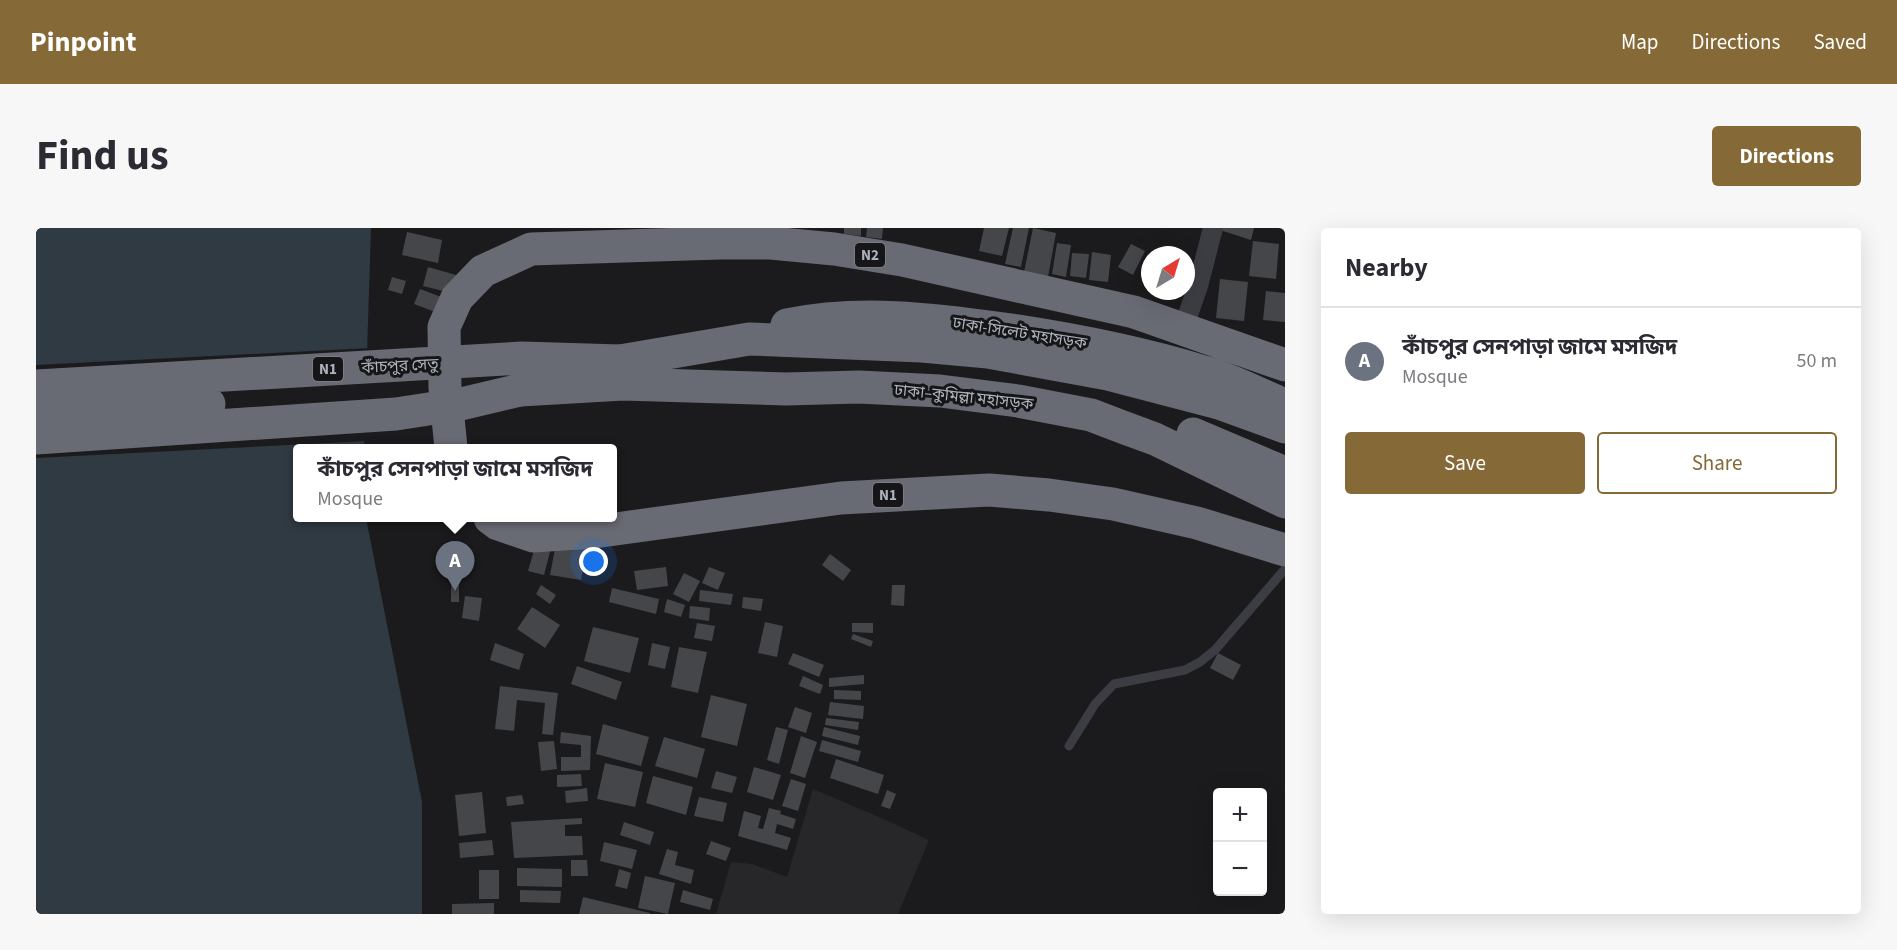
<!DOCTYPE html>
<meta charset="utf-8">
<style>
body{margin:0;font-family:"Source Sans 3","Noto Sans Bengali",sans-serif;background:#f7f7f7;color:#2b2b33}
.controls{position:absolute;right:18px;bottom:18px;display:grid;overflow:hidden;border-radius:6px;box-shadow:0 6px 24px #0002}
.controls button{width:54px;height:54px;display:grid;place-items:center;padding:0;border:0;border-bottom:2px solid #e1e1e2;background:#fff;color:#2b2b33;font:30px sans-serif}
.compass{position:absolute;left:1105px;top:18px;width:54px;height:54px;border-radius:50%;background:#fff;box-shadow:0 6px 24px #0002;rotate:38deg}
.you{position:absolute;left:558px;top:334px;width:21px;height:21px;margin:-15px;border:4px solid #fff;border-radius:50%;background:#1a73e8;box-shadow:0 0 0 9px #1a73e833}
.badge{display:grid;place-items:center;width:39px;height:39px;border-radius:50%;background:#856937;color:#fff;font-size:20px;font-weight:700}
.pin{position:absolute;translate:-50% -50px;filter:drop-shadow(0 2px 3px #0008)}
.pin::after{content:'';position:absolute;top:32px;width:21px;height:18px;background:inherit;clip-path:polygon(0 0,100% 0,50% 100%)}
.popup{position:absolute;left:257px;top:216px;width:324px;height:78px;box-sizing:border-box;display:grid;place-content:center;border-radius:6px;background:#fff;filter:drop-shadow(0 2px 4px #0005);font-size:20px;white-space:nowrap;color:#7c7c81}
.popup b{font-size:22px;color:#2b2b33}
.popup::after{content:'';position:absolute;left:50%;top:100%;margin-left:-12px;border:12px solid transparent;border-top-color:#fff}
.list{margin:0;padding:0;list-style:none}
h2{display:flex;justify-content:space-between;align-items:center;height:78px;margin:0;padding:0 24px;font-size:26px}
h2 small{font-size:20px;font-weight:400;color:#7c7c81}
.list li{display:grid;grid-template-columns:39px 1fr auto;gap:18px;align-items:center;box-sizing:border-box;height:108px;padding:0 24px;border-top:2px solid #e1e1e2}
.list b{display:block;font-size:22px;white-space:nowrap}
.list p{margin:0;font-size:20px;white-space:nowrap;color:#7c7c81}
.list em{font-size:20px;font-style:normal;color:#7c7c81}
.actions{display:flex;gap:12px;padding:18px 24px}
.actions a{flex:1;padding:14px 0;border:2px solid #856937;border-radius:6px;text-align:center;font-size:21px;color:#856937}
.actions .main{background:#856937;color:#fff}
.map{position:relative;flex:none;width:1249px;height:686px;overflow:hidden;border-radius:6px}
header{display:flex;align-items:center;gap:36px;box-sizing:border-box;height:84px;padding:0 30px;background:#856937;color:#fff}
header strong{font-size:28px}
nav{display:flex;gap:33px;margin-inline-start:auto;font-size:21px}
.intro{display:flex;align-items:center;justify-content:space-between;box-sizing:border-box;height:144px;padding:0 36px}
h1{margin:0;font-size:42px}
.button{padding:15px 27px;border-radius:6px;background:#856937;color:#fff;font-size:21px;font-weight:700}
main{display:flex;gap:36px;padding:0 36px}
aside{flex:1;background:#fff;border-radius:6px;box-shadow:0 6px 24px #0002}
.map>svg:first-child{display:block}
.built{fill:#27272a}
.water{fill:#303a42}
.pier{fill:#1b1b1d}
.building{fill:#45464a}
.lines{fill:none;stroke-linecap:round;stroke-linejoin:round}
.lane{stroke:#3c3d42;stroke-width:9}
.street{stroke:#3c3d42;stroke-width:20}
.highway{stroke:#686b73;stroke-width:33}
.highway-bridge{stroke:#686b73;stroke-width:33}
.labels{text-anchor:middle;stroke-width:6;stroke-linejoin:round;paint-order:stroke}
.shield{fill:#161618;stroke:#80838c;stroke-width:1.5}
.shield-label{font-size:15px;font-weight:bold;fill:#adb2bd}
.street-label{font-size:16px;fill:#adb2bd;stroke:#161618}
</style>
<header>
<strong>Pinpoint</strong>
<nav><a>Map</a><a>Directions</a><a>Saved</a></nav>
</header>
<div class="intro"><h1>Find us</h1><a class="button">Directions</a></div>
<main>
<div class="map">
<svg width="1249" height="686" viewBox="0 0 1249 686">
<rect width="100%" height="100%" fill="#1b1b1d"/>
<path class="built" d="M777 561 843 589 893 612 862 686H680L695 634 716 636 751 649Z"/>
<path class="water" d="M0 0H335L328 220H262V290H330L386 574V686H0Z"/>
<path class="pier" d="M334 120 331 213 0 230V137Z"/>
<path class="building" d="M808 0H825V8L808 6Z
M831 0H847L846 11 830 9Z
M948 0H973L966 28 943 23Z
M977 0H993L985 39 969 36Z
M997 0 1020 5 1012 49 988 44Z
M1185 0H1218L1215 12 1184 2Z
M371 4 406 12 402 35 366 27Z
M1217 13 1243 16 1240 51 1213 48Z
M1021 15 1035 17 1030 49 1016 46Z
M1095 16 1109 23 1097 47 1082 39Z
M1056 24 1075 27 1072 54 1053 52Z
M1036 25 1053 26 1050 50 1034 48Z
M392 39 420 47 415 65 387 58Z
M356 49 370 53 366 66 352 62Z
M1184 51 1212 54 1208 93 1180 90Z
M384 61 408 70 402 85 378 76Z
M1230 63 1249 65V94L1227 92Z
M521 310 551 315 545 352 514 347Z
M501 312 516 316 508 347 492 343Z
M794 326 815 342 807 353 786 337Z
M630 339 632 358 601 362 598 343Z
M673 339 689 345 682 362 666 355Z
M648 345 664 353 653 374 637 366Z
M415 349 423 351V374H415Z
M505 357 520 367 514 376 500 366Z
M856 357H869L868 378 855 377Z
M576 360 623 371 620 386 573 374Z
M664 362 697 366 695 377 663 373Z
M429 368 446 370 443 393 426 390Z
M707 369 727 371 725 383 706 380Z
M631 371 649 377 645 389 628 384Z
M654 378 674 380 673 393 653 390Z
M496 379 524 397 509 420 481 401Z
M729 394 747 398 741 429 722 425Z
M661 395 679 398 676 413 658 410Z
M816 395H837V405L816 404Z
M557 399 603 410 594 445 548 433Z
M817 406 837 413 835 419 815 411Z
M459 415 488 426 483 442 454 432Z
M616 415 634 419 629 441 612 437Z
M643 419 671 424 662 465 635 459Z
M757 425 788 437 783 449 752 436Z
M1182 425 1205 437 1197 452 1174 440Z
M541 438 586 454 580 472 535 456Z
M828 447V456L793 459V450Z
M767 448 787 457 784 466 763 458Z
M464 458 522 465 517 507 506 506 509 475 481 472 478 503 459 501Z
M798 462 825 463V472L798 471Z
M675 467 711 476 701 518 665 509Z
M794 474 828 478 827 491 792 487Z
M759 479 776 485 770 505 752 499Z
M790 490 823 494 822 502 789 497Z
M567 496 613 509 605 538 560 526Z
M740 499 752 502 743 536 731 532Z
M788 499 824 508 822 517 786 508Z
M525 504 555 508 554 542 525 543V529H545V517L524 515Z
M765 508 781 514 769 550 754 545Z
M628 509 669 521 661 550 619 538Z
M786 512 825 523 822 534 783 523Z
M518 513 521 541 505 543 502 514Z
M800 531 848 547 842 566 794 550Z
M569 535 607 544 599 579 561 571Z
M718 539 745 547 737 572 711 564Z
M680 543 701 549 696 565 675 560Z
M545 546 546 558 521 559V547Z
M617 548 657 559 650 587 610 575Z
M755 551 770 556 762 583 746 578Z
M551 560 552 573 530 575 529 563Z
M851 562 860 566 854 581 845 578Z
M446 564 450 605 423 608 419 567Z
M486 567 488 576 471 578 470 569Z
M663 569 691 575 687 594 658 588Z
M733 580 745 583 744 586 760 591 757 601 741 596 739 605 755 610 751 622 702 608 708 583 725 588 722 600 727 601Z
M546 590V596L529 597V608H546L547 627 478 630 475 594Z
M588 594 618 604 614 617 584 607Z
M456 612 458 627 424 630 423 615Z
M675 613 695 620 690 633 670 626Z
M568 614 601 622 596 641 564 633Z
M631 621 642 624 639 637 658 642 655 656 623 646Z
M535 632H551L552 648H535Z
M481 640 526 641V659L481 658Z
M583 641 595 645 591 661 579 658Z
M443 642H463V671H443Z
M609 648 639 655 632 686 602 680Z
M484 662 525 663 524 675 484 674Z
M647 662 677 671 674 682 644 674Z
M547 669 614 685V686H543Z
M458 675V686H416V676Z"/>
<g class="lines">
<path class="lane" d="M1033 518 1059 476 1078 456 1149 442 1164 434 1179 422 1249 341"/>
<path class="street" d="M1147 101 1162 58 1177 0"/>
<path class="highway" d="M751 97C823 82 897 91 968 101 1036 111 1103 124 1168 144 1193 151 1216 163 1240 173
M584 133 713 111 886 118 952 124 1072 146 1183 175 1249 199
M484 162 587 156 750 161 823 159 904 163 982 173 1055 187 1089 200 1119 211 1249 274
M1157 206 1249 245
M415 220 409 160 408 99 421 70 447 43 495 21 683 15H735L798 21 866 32 1098 84 1249 137
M454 290 462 296 497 308 558 304 805 270 953 262 1013 267 1077 276 1161 295 1249 322"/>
<path class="highway-bridge" d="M0 158 486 130 584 133
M0 184 173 176
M0 210 360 186 425 176 484 162"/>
</g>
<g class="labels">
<g class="shield">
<rect x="819" y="15" width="30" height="24" rx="4.5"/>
<rect x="277" y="129" width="30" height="24" rx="4.5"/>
<rect x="837" y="255" width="30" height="24" rx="4.5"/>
</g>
<g class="shield-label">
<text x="834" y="32">N2</text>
<text x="292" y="146">N1</text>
<text x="852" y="272">N1</text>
</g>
<g class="street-label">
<text transform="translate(984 104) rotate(9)" y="6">ঢাকা-সিলেট মহাসড়ক</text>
<text transform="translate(364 137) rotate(-3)" y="6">কাঁচপুর সেতু</text>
<text transform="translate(928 168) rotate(6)" y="6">ঢাকা–কুমিল্লা মহাসড়ক</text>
</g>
</g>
</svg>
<div class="controls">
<button>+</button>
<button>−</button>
</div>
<svg class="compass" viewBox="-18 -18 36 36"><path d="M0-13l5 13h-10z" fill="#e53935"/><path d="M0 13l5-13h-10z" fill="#7c7c81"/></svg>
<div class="you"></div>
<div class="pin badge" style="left:419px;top:363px;background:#6b7280">A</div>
<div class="popup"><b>কাঁচপুর সেনপাড়া জামে মসজিদ</b>Mosque</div>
</div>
<aside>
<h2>Nearby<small></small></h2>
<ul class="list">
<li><span class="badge" style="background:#6b7280">A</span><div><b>কাঁচপুর সেনপাড়া জামে মসজিদ</b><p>Mosque</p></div><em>50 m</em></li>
</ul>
<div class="actions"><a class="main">Save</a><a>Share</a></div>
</aside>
</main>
